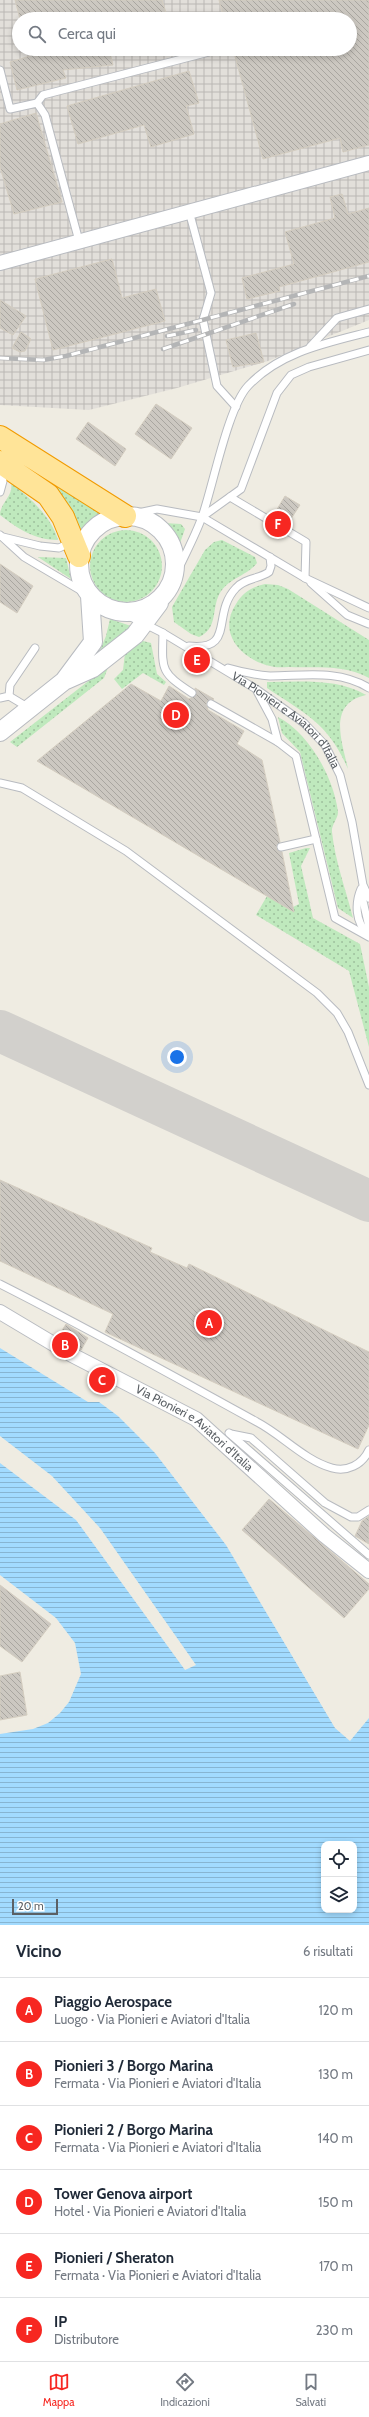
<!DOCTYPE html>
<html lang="it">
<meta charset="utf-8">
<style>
body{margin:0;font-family:Cabin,sans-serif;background:#f6f6f7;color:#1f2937}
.controls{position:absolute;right:12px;bottom:12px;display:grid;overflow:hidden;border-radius:8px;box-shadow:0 2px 6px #0003}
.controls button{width:36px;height:36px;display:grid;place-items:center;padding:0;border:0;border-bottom:1px solid #e0e1e3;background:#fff;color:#1f2937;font:20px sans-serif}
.scale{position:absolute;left:12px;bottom:10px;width:46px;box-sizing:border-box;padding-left:4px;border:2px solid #5b6065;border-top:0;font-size:11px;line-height:14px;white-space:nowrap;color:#5b6065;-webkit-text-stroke:3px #fff;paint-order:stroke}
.you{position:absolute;left:177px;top:1057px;width:14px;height:14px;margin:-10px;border:3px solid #fff;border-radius:50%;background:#1a73e8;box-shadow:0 0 0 6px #1a73e833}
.badge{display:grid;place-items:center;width:26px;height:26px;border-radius:50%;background:#f72721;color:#fff;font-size:13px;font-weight:700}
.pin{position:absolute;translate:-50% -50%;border:2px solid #fff;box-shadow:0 1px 4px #0006}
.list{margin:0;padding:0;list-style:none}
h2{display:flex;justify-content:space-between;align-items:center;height:52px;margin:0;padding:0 16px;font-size:17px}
h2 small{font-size:13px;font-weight:400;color:#747a83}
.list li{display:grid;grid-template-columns:26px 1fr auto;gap:12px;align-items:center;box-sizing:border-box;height:64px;padding:0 16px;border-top:1px solid #e0e1e3}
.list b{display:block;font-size:15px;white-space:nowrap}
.list p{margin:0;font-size:13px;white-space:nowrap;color:#747a83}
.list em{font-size:13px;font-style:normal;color:#747a83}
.icon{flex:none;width:22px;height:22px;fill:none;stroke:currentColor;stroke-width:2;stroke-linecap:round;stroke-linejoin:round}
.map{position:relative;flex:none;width:369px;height:1925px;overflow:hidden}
.search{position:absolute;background:#fff;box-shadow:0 2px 6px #0003;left:12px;right:12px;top:12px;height:44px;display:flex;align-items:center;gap:10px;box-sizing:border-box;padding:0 14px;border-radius:22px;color:#747a83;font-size:15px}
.sheet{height:436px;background:#fff}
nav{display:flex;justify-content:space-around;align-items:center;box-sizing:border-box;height:56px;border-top:1px solid #e0e1e3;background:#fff;font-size:11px;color:#747a83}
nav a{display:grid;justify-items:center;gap:2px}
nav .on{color:#f72721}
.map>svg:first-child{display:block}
.industrial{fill:url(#industrial-grid);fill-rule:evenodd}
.grass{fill:url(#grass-dots)}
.water{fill:url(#water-rules);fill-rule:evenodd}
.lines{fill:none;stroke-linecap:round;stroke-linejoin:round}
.taxiway{stroke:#d2d0cc;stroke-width:42}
.building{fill:url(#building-back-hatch);stroke:#d4cdc0}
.service-casing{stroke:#b8bbc0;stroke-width:9}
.minor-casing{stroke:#b8bbc0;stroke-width:16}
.tertiary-casing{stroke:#b8bbc0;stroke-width:20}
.trunk-casing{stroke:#f19b00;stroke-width:24}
.service{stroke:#fff;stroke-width:7}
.minor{stroke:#fff;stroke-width:14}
.tertiary{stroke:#fff;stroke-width:18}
.trunk{stroke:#ffe498;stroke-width:22}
.rail-casing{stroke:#b4b5b6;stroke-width:4.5}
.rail{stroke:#fff;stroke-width:3;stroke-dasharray:9;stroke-linecap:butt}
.labels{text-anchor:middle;stroke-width:3;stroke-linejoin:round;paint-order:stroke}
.street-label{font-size:12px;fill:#5b6065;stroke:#fff}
</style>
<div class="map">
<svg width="369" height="1925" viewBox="0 0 369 1925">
<defs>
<pattern id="industrial-grid" width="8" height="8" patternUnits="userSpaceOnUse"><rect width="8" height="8" fill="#e2dfda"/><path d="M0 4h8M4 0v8" fill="none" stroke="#bab8b4"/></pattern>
<pattern id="grass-dots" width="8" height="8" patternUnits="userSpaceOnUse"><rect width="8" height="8" fill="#bfe9bd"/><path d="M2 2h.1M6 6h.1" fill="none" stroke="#9ec09d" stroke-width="1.8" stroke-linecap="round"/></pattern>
<pattern id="water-rules" width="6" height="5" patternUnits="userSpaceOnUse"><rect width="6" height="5" fill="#a2dbff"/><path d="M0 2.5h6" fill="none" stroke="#87b5d2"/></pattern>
<pattern id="building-back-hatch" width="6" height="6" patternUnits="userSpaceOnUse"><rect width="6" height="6" fill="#ccc8c1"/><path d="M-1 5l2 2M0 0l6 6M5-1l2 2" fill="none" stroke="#a9a6a0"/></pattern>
</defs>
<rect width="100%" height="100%" fill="#efece2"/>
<path class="industrial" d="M0 0H369V320L268 361 177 388 89 410 0 405ZM19 19H350V49H19Z"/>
<path class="grass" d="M24 465 105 511 79 533 49 486Z
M11 483C30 498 51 516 58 540 35 540 18 529 0 515 0 503 14 496 11 483Z
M164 523 181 524 185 529 179 546Z
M90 566a36 36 0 1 1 72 0a36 36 0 1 1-72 0Z
M222 540 255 557 257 563C246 577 226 578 218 597 212 612 217 629 199 637L191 634 174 622 172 607 205 550 214 542Z
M38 557 66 558 71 579Z
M265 584 278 585 288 589 369 640V678C345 664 315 668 289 667 283 667 276 668 270 666 241 659 217 633 236 604 243 592 252 587 265 584Z
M110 619 131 626 98 655 106 636Z
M143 641 151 643 157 674 166 682 164 685 143 673 122 689 114 679 123 670 125 653Z
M109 665 104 678 17 747 10 742Z
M267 682C300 682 337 678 366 695 327 704 342 741 348 769 328 723 307 715 267 688Z
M278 717C309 733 334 778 338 812 338 819 331 825 332 832 335 861 346 890 353 918L338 908 300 752 282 733Z
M306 848H310L301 866 313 918 360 944 369 987V1047L349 971 256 915 267 896 291 908 299 904 289 853Z"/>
<path class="water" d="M0 1348 88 1402H99L118 1416 155 1453 226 1545 335 1728 350 1741 369 1718V1925H0V1734L33 1729 48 1723 60 1713 69 1702 81 1674 75 1643 56 1618 0 1575V1463L76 1520 185 1670 196 1665 100 1528 52 1476 0 1436ZM324 1844H354V1910H324Z"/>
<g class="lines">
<path class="taxiway" d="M0 1031 369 1201"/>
</g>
<path class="building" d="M15 0H162L168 19H20Z
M219 0H369V145L343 152 340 138 263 159 233 49H350V19H224Z
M28 49H109L113 65 63 70 66 78 17 90 10 62 30 56Z
M189 71 199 103 186 106 194 134 151 147 144 125 78 144 67 106Z
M36 113 62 202 14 214 0 167V124Z
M342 194 348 214 369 208V262L279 287 280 291 247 299 242 278 294 264 285 232 335 218 330 197Z
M112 259 122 298 156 289 165 321 53 350 35 279Z
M0 300 26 316 13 335 0 328Z
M21 332 31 339 25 351 20 352 12 348Z
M256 333 264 362 233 367 226 340Z
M156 404 192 428 171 459 135 434Z
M88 422 126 449 115 466 76 439Z
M285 496 300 505 287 525 273 516Z
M267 525 282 534 279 539 264 530Z
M0 564 33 586 17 613 0 602Z
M131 684 161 701 169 686 189 699 196 695 195 688 214 699 206 702 208 710 244 731 237 744 262 760 280 842 276 848 282 852 294 912 37 761Z
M0 1180 152 1248 150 1252 187 1268 189 1264 369 1352V1425L358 1449 105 1332 113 1314 0 1261Z
M66 1324 88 1338 81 1350 58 1337Z
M269 1499 369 1584V1589L344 1618 242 1530Z
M369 1516V1544L355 1536 362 1521Z
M0 1585 51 1624 22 1662 0 1646Z
M20 1672 27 1715 0 1720V1676Z"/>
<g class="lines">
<defs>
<g id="service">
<path d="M0 70 10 109 37 103 43 95 209 52"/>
<path d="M37 103 45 115 79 241"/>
<path d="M189 211 211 293 203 320 217 386 236 407"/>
<path d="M310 347 337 318 369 309"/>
<path d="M0 492 3 481 0 469"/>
<path d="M230 497 306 542 305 578"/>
<path d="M128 515 157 509 202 517 305 578 369 608"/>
<path d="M202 517 241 489 277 393 291 375 309 367 369 350"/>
<path d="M0 535 24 557 90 596"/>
<path d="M3 537 40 546 59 548 89 534"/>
<path d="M173 581C182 560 194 539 202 517 213 486 228 407 248 386 280 352 326 343 369 332"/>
<path d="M311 583 347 615 369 624"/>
<path id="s1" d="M123 613 163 633 256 689 304 723 325 745 340 775 352 822 363 885V901L369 927"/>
<path d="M163 633C162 670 160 672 192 693"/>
<path d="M189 646C236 651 211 614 236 588 245 578 259 579 269 572L271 566 270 557"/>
<path d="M228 668C242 672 255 675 270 676 304 676 338 669 369 688"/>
<path d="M257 691 272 719 278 742"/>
<path d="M9 696 29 708"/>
<path d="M0 698 9 696 10 685 35 648"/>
<path d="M211 704 278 742 296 756 335 918 369 937"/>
<path d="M0 783 22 788 126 851 317 993 337 1013 348 1032 369 1085"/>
<path d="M281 847 316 839"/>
<path d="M364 887 369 898"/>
<path d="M361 889C355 903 355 922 368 934"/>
<path d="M0 1284C87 1328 172 1375 257 1422 282 1435 304 1460 332 1468 347 1472 362 1465 369 1450"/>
<path d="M229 1433 369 1555"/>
<path d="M231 1434 251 1438 325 1503 351 1517H358L369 1510"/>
</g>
<g id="minor">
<path d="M0 263 369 163"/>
<path id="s2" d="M0 1312 72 1355 196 1419 324 1535 369 1571"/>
</g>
<path id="tertiary" d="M79 564a48 48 0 1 1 96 0a48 48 0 1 1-96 0Z
M66 680 93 668 135 635 159 603
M0 732 64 681 93 642 90 596"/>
<path id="trunk" d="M0 437 125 516
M0 462 48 495 63 517 79 556"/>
</defs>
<use href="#service" class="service-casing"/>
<use href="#minor" class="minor-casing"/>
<use href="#tertiary" class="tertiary-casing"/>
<use href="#trunk" class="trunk-casing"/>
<use href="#service" class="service"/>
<use href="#minor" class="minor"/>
<use href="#tertiary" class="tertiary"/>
<use href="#trunk" class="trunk"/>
<defs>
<path id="rail" d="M167 336 196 330
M163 349 294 304
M0 358 43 360 66 356 369 276"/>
</defs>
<use href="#rail" class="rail-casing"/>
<use href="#rail" class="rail"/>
</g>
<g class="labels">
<g class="street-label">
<text dy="4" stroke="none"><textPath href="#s1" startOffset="197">Via Pionieri e Aviatori d'Italia</textPath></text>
<text dy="4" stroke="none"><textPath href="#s2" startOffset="227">Via Pionieri e Aviatori d'Italia</textPath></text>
</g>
</g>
</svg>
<div class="controls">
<button><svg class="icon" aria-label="locate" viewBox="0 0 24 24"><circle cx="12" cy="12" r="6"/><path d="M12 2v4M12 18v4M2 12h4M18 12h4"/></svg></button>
<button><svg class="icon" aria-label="layers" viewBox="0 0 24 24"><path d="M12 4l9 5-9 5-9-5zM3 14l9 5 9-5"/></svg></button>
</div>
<div class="scale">20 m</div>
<div class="you"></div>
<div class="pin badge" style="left:209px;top:1323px">A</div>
<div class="pin badge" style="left:65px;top:1345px">B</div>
<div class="pin badge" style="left:102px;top:1380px">C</div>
<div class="pin badge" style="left:176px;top:715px">D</div>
<div class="pin badge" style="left:197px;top:660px">E</div>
<div class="pin badge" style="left:278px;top:524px">F</div>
<div class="search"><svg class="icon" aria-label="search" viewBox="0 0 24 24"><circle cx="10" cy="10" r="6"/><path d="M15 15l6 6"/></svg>Cerca qui</div>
</div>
<section class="sheet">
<h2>Vicino<small>6 risultati</small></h2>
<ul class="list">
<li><span class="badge">A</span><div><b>Piaggio Aerospace</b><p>Luogo · Via Pionieri e Aviatori d'Italia</p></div><em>120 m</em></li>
<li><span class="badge">B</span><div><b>Pionieri 3 / Borgo Marina</b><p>Fermata · Via Pionieri e Aviatori d'Italia</p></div><em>130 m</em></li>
<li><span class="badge">C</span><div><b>Pionieri 2 / Borgo Marina</b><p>Fermata · Via Pionieri e Aviatori d'Italia</p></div><em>140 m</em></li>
<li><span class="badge">D</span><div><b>Tower Genova airport</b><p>Hotel · Via Pionieri e Aviatori d'Italia</p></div><em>150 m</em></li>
<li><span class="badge">E</span><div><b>Pionieri / Sheraton</b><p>Fermata · Via Pionieri e Aviatori d'Italia</p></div><em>170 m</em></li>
<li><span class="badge">F</span><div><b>IP</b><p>Distributore</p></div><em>230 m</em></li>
</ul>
</section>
<nav>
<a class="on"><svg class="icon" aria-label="map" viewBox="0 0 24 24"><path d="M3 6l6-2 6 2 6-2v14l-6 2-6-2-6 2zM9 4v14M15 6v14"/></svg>Mappa</a>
<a><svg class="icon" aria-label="directions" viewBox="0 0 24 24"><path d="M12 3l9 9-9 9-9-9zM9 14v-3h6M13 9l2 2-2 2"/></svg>Indicazioni</a>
<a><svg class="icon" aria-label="saved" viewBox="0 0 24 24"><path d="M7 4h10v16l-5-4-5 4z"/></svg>Salvati</a>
</nav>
